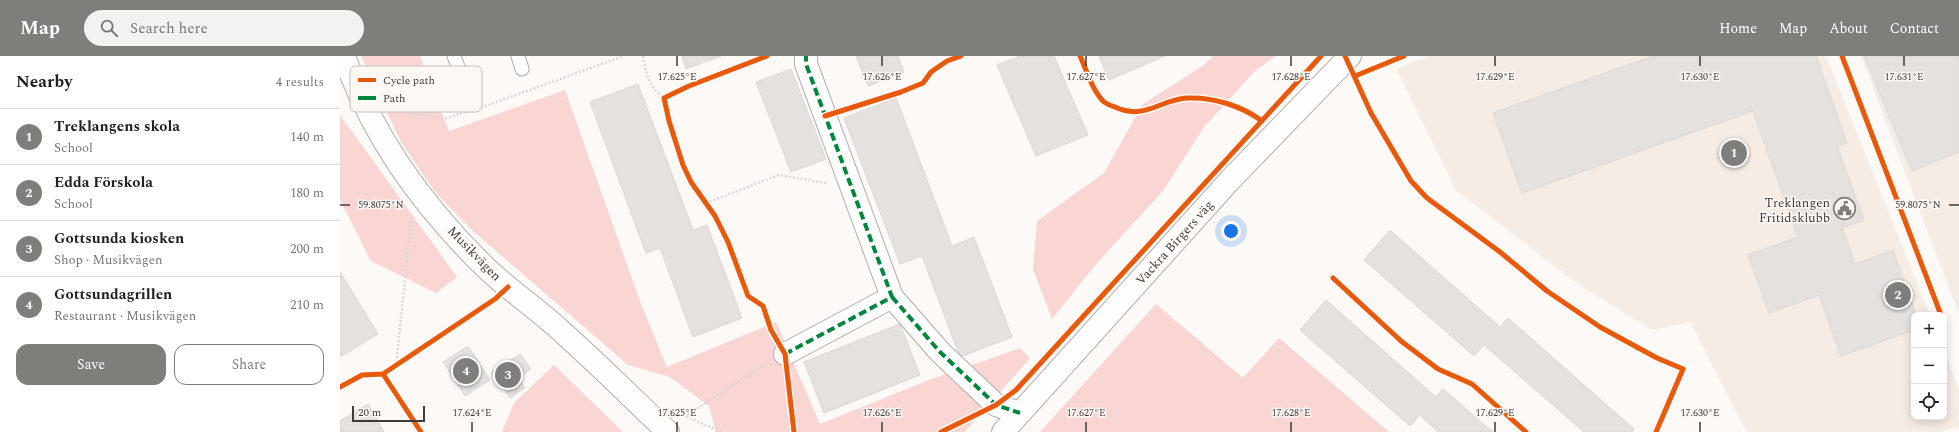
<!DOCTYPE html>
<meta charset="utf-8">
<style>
body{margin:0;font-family:Spectral,serif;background:#f2f2f2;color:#222}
.controls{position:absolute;right:12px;bottom:12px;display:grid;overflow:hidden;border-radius:8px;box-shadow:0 2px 10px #0003}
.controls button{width:36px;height:36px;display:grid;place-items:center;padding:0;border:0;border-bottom:1px solid #e0e0e0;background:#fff;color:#222;font:20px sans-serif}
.scale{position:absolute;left:12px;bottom:10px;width:73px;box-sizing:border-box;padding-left:4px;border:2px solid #3e3b39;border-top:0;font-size:11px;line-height:14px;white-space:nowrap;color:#3e3b39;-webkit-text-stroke:3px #fef8f4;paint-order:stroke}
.you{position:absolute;left:891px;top:175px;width:14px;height:14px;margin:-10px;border:3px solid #fff;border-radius:50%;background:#1a73e8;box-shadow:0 0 0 6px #1a73e833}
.badge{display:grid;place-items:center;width:26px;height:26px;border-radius:50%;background:#807e7b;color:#fff;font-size:13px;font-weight:700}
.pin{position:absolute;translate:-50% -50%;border:2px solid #fff;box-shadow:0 1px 4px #0006}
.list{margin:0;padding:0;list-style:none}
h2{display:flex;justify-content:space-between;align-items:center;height:52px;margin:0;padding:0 16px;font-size:17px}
h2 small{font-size:13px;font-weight:400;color:#767676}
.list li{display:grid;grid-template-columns:26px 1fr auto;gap:12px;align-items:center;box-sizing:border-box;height:56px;padding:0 16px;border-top:1px solid #e0e0e0}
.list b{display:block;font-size:15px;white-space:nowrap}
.list p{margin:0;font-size:13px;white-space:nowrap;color:#767676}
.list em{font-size:13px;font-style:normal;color:#767676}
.actions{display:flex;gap:8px;padding:12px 16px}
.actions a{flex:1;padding:9px 0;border:1px solid #807e7b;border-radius:12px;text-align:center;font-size:14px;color:#807e7b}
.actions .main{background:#807e7b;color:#fff}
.icon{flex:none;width:22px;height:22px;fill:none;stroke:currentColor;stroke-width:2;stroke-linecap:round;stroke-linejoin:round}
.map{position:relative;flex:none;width:1619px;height:376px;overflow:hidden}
header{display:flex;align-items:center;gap:24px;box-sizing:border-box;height:56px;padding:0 20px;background:#807e7b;color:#fff}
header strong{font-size:19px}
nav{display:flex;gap:22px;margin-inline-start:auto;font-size:14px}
.search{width:280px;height:36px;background:#f2f2f2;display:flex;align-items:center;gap:10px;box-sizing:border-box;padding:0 14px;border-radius:22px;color:#767676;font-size:15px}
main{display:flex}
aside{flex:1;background:#fff}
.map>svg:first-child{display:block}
.built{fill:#f5ece5}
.green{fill:#f9d5d3}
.building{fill:#e4e1df;stroke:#dad7d5}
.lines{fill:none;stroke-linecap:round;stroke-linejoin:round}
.service-casing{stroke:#b1aeac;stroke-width:15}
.minor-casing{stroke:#b1aeac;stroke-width:24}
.path{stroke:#dbd9d8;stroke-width:2.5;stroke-dasharray:2 2;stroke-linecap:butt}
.service{stroke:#fffefe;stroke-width:13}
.minor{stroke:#fffefe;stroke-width:22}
.quiet{stroke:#00873e;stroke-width:4;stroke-dasharray:8 4;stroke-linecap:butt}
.cycleway-casing{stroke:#fef8f4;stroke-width:8}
.cycleway{stroke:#e8590c;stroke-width:5}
.ticks{fill:none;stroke:#3e3b39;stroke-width:1.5}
.labels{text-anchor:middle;stroke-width:3;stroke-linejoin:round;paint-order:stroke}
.poi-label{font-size:13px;fill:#3e3b39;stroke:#fef8f4;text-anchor:end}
.street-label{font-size:13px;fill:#3e3b39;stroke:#fef8f4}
.key{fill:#fef8f4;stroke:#c4bfbc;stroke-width:1}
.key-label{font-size:11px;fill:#3e3b39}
.ticks-label{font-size:10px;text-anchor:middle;fill:#3e3b39;stroke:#fef8f4;stroke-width:3;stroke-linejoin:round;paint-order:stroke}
</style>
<header>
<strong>Map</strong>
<div class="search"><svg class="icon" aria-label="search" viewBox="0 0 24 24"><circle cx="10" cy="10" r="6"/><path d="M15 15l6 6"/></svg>Search here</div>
<nav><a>Home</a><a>Map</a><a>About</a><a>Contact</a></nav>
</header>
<main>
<aside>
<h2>Nearby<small>4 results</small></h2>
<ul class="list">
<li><span class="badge">1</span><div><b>Treklangens skola</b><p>School</p></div><em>140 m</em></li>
<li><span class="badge">2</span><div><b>Edda Förskola</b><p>School</p></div><em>180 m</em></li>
<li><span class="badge">3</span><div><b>Gottsunda kiosken</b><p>Shop · Musikvägen</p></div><em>200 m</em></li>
<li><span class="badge">4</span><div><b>Gottsundagrillen</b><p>Restaurant · Musikvägen</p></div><em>210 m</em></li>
</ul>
<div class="actions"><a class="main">Save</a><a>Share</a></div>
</aside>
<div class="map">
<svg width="1619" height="376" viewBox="0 0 1619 376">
<rect width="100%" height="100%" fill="#fcf9f6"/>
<path class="built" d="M1088 0H1486L1590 259H1574V361H1604V295L1619 333V371L1602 376H1407L1350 266 1312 274 1235 226 1116 134 1056 13Z
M1521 0H1619V258Z"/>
<path class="green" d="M21 0H80L109 75 225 34 301 248 327 311 436 266 480 368 589 324 680 292 690 302 625 376H376L369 350 330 321 288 309 133 175 95 136 61 86Z
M873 0H935L913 17 864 71 823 135 757 207 712 263 693 213 697 165 764 117 803 48 864 9Z
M0 59 117 221 96 237 31 205 0 144Z
M816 248 903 322 939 282 1049 376H700Z
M214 309 283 376H162L174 347Z"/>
<path class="building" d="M342 0H381L346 13Z
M516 0H558L564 16 528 30Z
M680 0H714L748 79 696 100 657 9Z
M759 0H825L769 24Z
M1313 0H1476L1507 87 1497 90 1524 164 1502 172 1515 208 1553 194 1576 259H1574V274L1501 300 1479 239 1429 257 1408 199 1458 181 1413 55 1182 137 1153 57Z
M1524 0H1619V96L1572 115Z
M451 13 486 103 451 116 416 26Z
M298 28 353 174 367 169 402 262 353 281 320 192 306 197 250 46Z
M556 42 612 190 634 181 672 281 620 301 582 200 560 208 504 62Z
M1050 174 1160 271 1168 262 1294 373 1292 376H1244L1144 289 1134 300 1024 204Z
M0 216 38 278 0 301Z
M986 244 1096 341 1103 333 1153 376H1098L1080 359 1070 370 960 274Z
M560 268 580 319 484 357 464 306Z
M128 290 150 324 125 340 103 306Z
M180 298 191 313 178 322 185 332 170 342 152 316Z
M28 348 44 376H0V365Z"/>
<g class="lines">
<defs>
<path id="service" d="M114 0 127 35
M178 0 182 13"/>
<path id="minor" d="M4 0C32 79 82 149 142 208 166 232 195 251 220 274 257 307 292 342 328 376
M552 241 600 296 656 349 680 357
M445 298 552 241 466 8V0
M663 376 891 123 1010 0"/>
</defs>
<use href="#service" class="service-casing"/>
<use href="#minor" class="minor-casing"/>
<path class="path" d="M303 0C306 18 309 31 324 42
M51 49 74 58 107 62 129 55
M137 53 284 0
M366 147 439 119 486 127
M56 310 71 165
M381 376 346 360 425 308"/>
<use href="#service" class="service"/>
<use href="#minor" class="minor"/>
<path class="quiet" d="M552 241 600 296 656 349 680 357
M445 298 552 241 466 8V0"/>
<defs>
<path id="cycleway" d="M427 0 349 30 324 42 329 65 343 109 351 126 375 160 388 186 408 240 423 250 431 274 445 298 454 376
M740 0C747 15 752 34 764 46 767 48 771 50 775 51 805 65 820 43 848 42 873 41 902 50 922 65
M1005 0 1031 57 1071 125 1087 142 1160 196 1207 235 1260 271 1317 302 1343 313 1316 376
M1502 0 1601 259
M1015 20 1064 0
M485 60 561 36 583 27 591 16 607 5 621 0
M993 222 1061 285 1098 313 1132 328 1186 376
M43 318 81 376
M0 331 22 319 43 318 155 243 168 231
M601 376 656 349 676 334 981 0"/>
</defs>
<use href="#cycleway" class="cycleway-casing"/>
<use href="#cycleway" class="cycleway"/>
</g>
<path class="ticks" d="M337 0V10M542 0V10M746 0V10M951 0V10M1155 0V10M1360 0V10M1564 0V10M0 149H10M1609 149H1619M132 366V376M337 366V376M542 366V376M746 366V376M951 366V376M1155 366V376M1360 366V376"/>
<defs>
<symbol id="civic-ring" viewBox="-11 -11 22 22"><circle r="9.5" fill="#fef8f4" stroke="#807e7b" stroke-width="1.5"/><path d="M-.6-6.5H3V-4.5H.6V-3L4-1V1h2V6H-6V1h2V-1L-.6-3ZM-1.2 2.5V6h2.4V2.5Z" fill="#807e7b"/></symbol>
</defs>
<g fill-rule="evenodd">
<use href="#civic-ring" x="1492" y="140" width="25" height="25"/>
</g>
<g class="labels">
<g class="poi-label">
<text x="1490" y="151">Treklangen<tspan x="1490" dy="15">Fritidsklubb</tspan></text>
</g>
<g class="street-label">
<text transform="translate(834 186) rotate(-48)" y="5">Vackra Birgers väg</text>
<text transform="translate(135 197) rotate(46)" y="5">Musikvägen</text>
</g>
</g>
<rect x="10" y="10" width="132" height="46" rx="6" class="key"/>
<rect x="18" y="22" width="18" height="4" fill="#e8590c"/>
<rect x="18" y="40" width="18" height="4" fill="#00873e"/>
<g class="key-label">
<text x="43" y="28">Cycle path</text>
<text x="43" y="46">Path</text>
</g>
<g class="ticks-label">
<text x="337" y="24">17.625°E</text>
<text x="542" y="24">17.626°E</text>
<text x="746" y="24">17.627°E</text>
<text x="951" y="24">17.628°E</text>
<text x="1155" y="24">17.629°E</text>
<text x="1360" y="24">17.630°E</text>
<text x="1564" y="24">17.631°E</text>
<text x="41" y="152">59.8075°N</text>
<text x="1578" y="152">59.8075°N</text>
<text x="132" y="360">17.624°E</text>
<text x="337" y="360">17.625°E</text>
<text x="542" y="360">17.626°E</text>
<text x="746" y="360">17.627°E</text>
<text x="951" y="360">17.628°E</text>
<text x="1155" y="360">17.629°E</text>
<text x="1360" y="360">17.630°E</text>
</g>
</svg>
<div class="controls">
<button>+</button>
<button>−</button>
<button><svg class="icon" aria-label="locate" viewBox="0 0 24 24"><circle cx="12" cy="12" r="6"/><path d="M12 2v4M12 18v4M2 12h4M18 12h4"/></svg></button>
</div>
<div class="scale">20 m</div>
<div class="you"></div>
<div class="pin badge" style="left:1394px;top:97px">1</div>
<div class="pin badge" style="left:1558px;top:239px">2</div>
<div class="pin badge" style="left:168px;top:319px">3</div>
<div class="pin badge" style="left:126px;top:315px">4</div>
</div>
</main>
